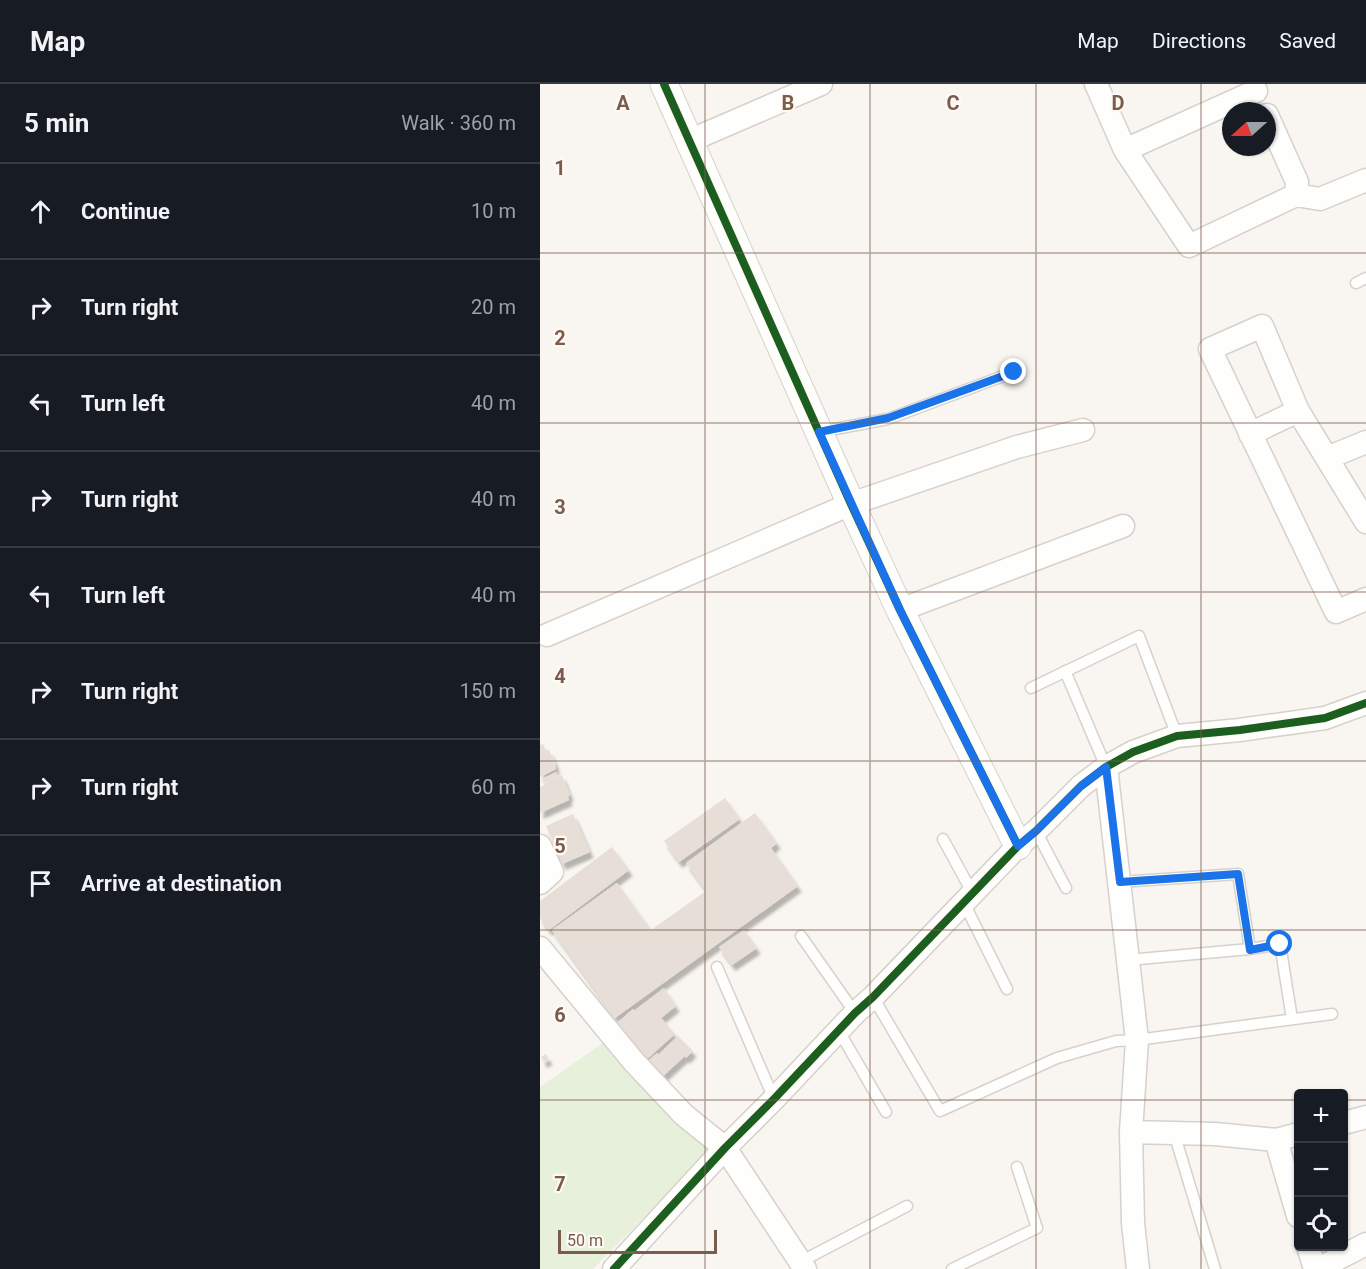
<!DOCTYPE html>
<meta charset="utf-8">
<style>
body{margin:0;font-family:Roboto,sans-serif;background:#20242c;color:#f1f3f6}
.controls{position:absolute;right:18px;bottom:18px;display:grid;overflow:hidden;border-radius:6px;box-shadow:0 2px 4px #0004}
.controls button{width:54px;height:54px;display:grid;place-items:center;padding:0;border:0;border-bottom:2px solid #363941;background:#171b24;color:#f1f3f6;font:30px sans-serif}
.compass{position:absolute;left:682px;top:18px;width:54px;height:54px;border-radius:50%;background:#171b24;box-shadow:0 2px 4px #0004;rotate:249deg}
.scale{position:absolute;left:18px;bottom:15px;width:159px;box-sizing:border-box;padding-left:6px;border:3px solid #7a5c4d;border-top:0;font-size:16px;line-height:21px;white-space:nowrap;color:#7a5c4d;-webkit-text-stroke:4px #fffaf3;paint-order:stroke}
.stop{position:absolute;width:18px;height:18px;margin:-14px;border:4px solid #1a73e8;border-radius:50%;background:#fff}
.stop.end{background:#1a73e8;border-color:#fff;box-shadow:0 2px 6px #0008}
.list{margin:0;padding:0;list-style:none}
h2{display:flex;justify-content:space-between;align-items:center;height:78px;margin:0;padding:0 24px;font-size:26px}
h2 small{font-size:20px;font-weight:400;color:#9ea1a6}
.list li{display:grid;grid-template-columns:39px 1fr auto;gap:18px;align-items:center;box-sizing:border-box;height:96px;padding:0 24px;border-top:2px solid #363941}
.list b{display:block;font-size:22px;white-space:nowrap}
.list em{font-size:20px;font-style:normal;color:#9ea1a6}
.icon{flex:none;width:33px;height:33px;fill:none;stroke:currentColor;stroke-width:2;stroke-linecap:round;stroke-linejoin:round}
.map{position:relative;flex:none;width:826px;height:1185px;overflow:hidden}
header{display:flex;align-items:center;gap:36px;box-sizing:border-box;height:84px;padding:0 30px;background:#171b24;border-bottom:2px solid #363941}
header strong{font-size:28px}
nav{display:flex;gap:33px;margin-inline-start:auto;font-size:21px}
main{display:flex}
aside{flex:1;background:#171b24}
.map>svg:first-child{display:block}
.pitch{fill:#e7f0db}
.building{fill:#e6ded7;filter:url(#shadow)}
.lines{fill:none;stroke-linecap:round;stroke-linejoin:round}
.service-casing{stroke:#d7d1cb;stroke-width:13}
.minor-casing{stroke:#d7d1cb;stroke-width:25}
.tertiary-casing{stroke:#d7d1cb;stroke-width:29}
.service{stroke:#fefefd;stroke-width:10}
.minor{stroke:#fefefd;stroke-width:22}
.tertiary{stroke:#fefefd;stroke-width:27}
.cycleway-casing{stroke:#fffaf3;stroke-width:11}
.cycleway{stroke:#1b5e20;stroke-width:8}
.route{stroke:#1a73e8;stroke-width:8}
.grid{fill:none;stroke:#7a5c4d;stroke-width:1.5;stroke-opacity:0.55}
.grid-label{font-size:20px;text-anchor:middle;font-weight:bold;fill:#7a5c4d;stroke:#fffaf3;stroke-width:4.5;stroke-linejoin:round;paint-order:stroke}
</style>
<header>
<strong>Map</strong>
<nav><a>Map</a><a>Directions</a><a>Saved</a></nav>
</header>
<main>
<aside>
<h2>5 min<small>Walk · 360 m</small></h2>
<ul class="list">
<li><svg class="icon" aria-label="ahead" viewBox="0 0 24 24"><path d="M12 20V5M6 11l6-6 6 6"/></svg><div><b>Continue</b></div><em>10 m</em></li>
<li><svg class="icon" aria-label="right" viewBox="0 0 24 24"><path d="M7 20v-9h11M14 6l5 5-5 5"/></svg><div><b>Turn right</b></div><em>20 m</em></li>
<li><svg class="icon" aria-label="left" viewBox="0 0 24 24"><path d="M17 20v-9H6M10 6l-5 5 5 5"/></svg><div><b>Turn left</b></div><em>40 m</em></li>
<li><svg class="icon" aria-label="right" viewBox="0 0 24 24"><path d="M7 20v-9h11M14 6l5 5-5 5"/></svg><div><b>Turn right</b></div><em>40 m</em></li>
<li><svg class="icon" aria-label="left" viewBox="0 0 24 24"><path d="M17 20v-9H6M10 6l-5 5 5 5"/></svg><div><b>Turn left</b></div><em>40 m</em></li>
<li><svg class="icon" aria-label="right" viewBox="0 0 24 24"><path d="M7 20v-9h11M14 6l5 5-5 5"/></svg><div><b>Turn right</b></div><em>150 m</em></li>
<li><svg class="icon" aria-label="right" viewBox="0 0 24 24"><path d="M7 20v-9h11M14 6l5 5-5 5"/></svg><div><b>Turn right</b></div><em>60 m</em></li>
<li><svg class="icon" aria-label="arrive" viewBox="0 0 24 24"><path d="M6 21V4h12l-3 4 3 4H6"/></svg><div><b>Arrive at destination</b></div></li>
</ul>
</aside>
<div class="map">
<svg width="826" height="1185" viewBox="0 0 826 1185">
<defs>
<filter id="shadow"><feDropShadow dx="3.5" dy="6" stdDeviation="1.5" flood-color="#0004"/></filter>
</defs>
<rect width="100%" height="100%" fill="#f9f5f0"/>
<path class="pitch" d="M63 959 171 1065 53 1185H0V1003Z"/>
<path class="building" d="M3 660 6 667 9 666 16 681 15 682 16 685 0 693V661Z
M16 688 18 692 4 698 2 695Z
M22 691 30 711 28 712 29 716 0 729V703L5 701 4 699Z
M185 714 200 735 139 778 124 757Z
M215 729 237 759 231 764 258 802 75 934 12 846 77 799 111 846 166 807 146 779Z
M33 730 50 768 22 780 19 772 15 773 8 759 13 757 6 742Z
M72 763 89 786 9 846 0 834V817Z
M204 846 217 864 192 881 179 863Z
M124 904 136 922 121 934 135 950 107 975 76 940 93 925 94 927Z
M138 952 153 967 146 974 145 972 122 993 107 978 117 969 118 971Z
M6 970 9 975 4 978 1 973Z"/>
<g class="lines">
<defs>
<path id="service" d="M816 199 826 194
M279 348 348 335 474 288
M525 587 566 683
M491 604 599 552 637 652
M496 747 526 804
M403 755 433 810
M580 798 698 790 710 865
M424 819 467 905
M261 852 315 929
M588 876 710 865 740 860 752 935
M177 883 234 1015
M333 913 400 1027 517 974 576 957 597 956 792 930
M299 947 346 1028
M634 1049 675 1185
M260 1178 367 1122
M412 1185 497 1144 477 1083"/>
<path id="minor" d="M556 0 585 66 649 162 756 111 780 115 826 96
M727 31 757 98 756 111
M149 57 281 0
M585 66 716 7
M710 350 758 327
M787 374 826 358
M826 438 758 327 722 242 670 265 796 528 826 515
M360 526 583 442
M7 551 311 420 477 363 543 346
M566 683 597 956 591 1048 593 1139 598 1185
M0 762 12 788 0 799
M0 864 94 978 144 1031 185 1064 265 1185
M804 1039 826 1033
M591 1048 675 1050 736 1056 758 1050
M736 1056 758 1132
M768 1162 775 1185
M74 1185 185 1064 234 1015 315 929 333 913 478 762 496 747 541 702 566 683 593 668 637 652 700 646 785 634 826 619
M778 1185 826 1160"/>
<path id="tertiary" d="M124 0 311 420 360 526 478 762"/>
</defs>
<use href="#service" class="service-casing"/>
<use href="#minor" class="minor-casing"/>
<use href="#tertiary" class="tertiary-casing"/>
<use href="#service" class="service"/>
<use href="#minor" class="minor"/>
<use href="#tertiary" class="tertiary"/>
<defs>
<path id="cycleway" d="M124 0 311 420 360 526 478 762
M74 1185 185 1064 234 1015 315 929 333 913 478 762 496 747 541 702 566 683 593 668 637 652 700 646 785 634 826 619"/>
</defs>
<use href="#cycleway" class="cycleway-casing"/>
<use href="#cycleway" class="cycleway"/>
</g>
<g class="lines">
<path class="route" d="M474 288 348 334 279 348 360 526 478 762 496 747 541 702 566 683 580 798 698 790 710 866 740 860"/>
</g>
<path class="grid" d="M165 0V1185M330 0V1185M496 0V1185M661 0V1185M0 169H826M0 339H826M0 508H826M0 677H826M0 846H826M0 1016H758M804 1016H826"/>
<g class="grid-label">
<text x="83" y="26">A</text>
<text x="248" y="26">B</text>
<text x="413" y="26">C</text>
<text x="578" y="26">D</text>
<text x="20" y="91">1</text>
<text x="20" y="261">2</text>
<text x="20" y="430">3</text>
<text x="20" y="599">4</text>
<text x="20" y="769">5</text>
<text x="20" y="938">6</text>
<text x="20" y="1107">7</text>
</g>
</svg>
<div class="controls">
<button>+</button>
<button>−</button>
<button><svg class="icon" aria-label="locate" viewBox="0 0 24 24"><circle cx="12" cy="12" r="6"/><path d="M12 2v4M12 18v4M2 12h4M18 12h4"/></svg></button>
</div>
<svg class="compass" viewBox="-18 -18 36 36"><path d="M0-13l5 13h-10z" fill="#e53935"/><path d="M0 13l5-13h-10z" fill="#9ea1a6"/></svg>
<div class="scale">50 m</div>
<div class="stop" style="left:740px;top:860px"></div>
<div class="stop end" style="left:474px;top:288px"></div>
</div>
</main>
